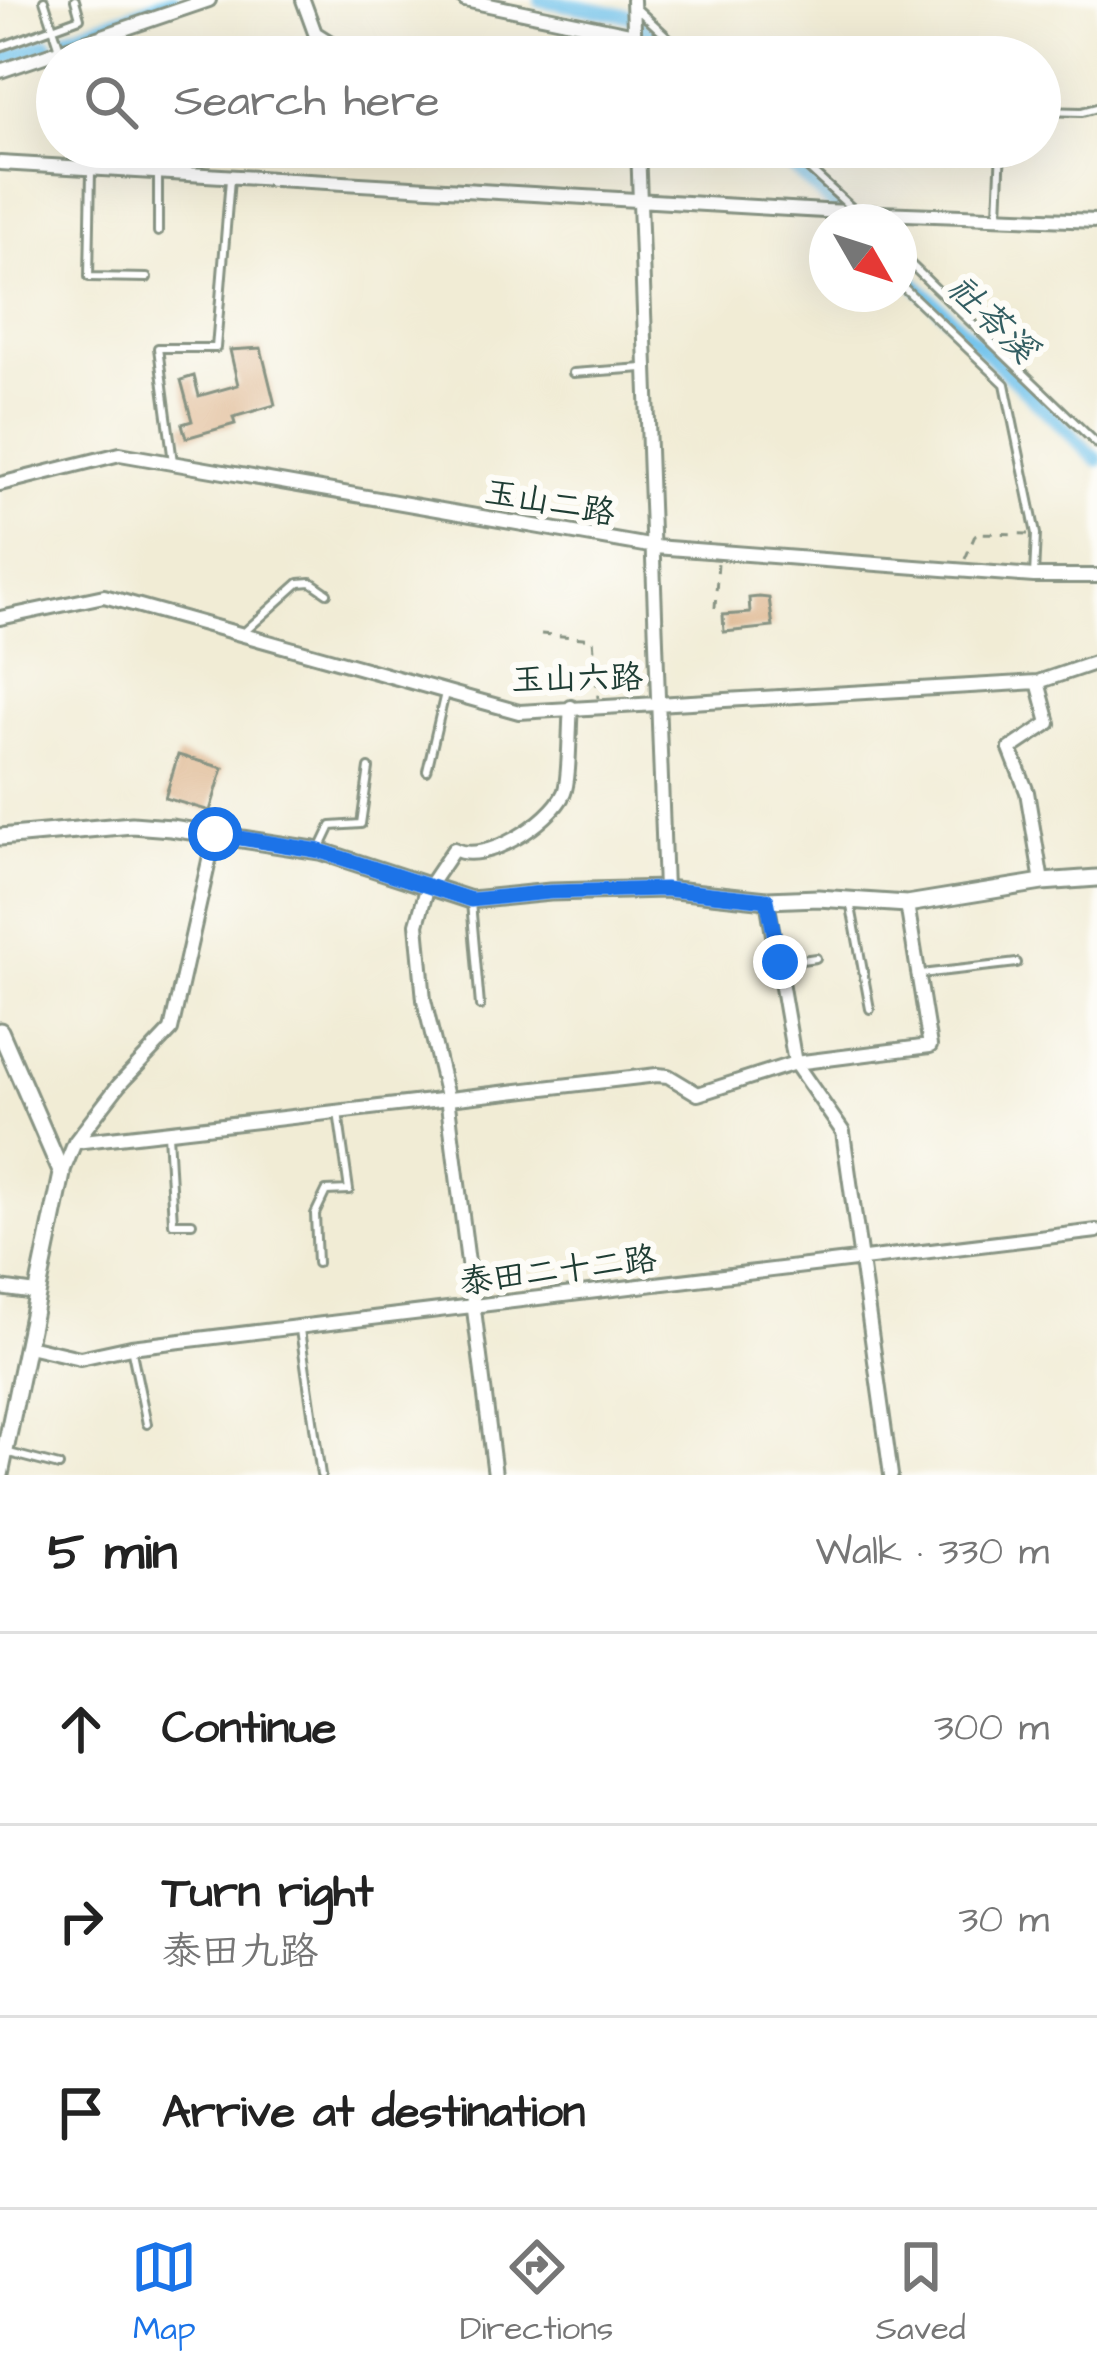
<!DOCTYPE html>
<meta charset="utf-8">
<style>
body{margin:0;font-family:"Architects Daughter","LXGW WenKai TC",sans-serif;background:#f6f6f6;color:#222}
.compass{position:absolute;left:809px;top:204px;width:108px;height:108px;border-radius:50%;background:#fff;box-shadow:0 12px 48px #0002;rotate:129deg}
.stop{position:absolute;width:36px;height:36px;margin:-27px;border:9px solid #1a73e8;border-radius:50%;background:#fff}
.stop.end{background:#1a73e8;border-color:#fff;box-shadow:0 3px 12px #0008}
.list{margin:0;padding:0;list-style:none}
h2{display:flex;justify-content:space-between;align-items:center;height:156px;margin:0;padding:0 48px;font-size:51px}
h2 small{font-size:39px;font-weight:400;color:#767676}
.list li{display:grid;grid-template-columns:78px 1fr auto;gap:36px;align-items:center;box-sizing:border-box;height:192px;padding:0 48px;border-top:3px solid #e0e0e0}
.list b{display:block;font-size:45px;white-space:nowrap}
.list p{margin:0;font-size:39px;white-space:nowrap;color:#767676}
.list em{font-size:39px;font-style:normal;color:#767676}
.icon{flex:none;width:66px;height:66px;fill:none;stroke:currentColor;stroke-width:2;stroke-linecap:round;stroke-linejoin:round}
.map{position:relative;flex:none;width:1097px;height:1475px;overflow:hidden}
.search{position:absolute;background:#fff;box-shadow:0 12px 48px #0002;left:36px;right:36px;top:36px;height:132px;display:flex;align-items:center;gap:30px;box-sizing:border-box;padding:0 42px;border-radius:66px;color:#767676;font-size:45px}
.sheet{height:732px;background:#fff}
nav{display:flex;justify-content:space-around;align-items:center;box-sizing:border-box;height:168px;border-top:3px solid #e0e0e0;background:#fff;font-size:33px;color:#767676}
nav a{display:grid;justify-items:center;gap:6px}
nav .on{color:#1a73e8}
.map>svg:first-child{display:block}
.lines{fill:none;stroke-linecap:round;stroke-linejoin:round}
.canal{stroke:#70c2ec;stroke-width:14}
.building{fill:#daae83}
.service-casing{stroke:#889484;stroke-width:12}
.minor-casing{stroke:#889484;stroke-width:18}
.tertiary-casing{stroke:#889484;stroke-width:21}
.path{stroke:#889484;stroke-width:3;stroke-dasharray:9 9;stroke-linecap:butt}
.service{stroke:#fff;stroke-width:6}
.minor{stroke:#fff;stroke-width:12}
.tertiary{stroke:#fff;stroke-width:15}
.route{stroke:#1a73e8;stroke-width:15}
.labels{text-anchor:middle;stroke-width:12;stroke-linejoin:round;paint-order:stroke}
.street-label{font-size:33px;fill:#1f3d34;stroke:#fdfcf7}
.water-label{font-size:36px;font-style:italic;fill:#335e62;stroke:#fdfcf7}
</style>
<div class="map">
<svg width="1097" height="1475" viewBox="0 0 1097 1475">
<rect width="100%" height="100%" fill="#fdfcf7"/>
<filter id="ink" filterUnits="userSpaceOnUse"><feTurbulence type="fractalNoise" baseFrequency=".00833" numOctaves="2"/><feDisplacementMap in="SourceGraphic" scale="24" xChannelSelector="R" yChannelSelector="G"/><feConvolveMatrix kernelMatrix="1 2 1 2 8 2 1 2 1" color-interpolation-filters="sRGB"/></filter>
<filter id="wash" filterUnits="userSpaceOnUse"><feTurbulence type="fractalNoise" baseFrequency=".004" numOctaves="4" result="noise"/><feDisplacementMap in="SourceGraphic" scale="48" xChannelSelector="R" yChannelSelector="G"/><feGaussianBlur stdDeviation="2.7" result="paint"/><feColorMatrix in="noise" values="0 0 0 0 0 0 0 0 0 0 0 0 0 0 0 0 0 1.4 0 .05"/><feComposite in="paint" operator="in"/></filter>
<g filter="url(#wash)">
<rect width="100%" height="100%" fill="#f1ecd5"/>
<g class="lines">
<path class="canal" d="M541 0 631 16 675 57
M67 37 172 0
M0 60 47 44
M771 147 851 222
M899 268 1097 460"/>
</g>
<g id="blocks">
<path class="building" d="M261 348 275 405 233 417 235 424 186 438 182 424 192 421 181 380 194 376 199 396 238 385 230 350Z
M759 597 769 598 773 627 724 632 723 615 750 613 749 598Z
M178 755 223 768 210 811 165 798Z"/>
</g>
</g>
<g filter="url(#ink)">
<use href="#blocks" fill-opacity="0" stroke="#889484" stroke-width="3"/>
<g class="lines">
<defs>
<path id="service" d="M44 0 60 49
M635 7 689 57
M0 47 80 18 75 0
M1040 111 1082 112 1097 108
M785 147 867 222
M91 171 89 277 147 278
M158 172V232
M998 215 1001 147
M899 253 1097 444
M899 283 1005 384 1036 534 1034 576
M573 373 643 368
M173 462 158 348H216L230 179
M241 635 299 583 311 582 327 593
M427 771 445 693
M321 847 331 826 361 824 369 768
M850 901 870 1009
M471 902 480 1006
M780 963 816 958
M921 974 1017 963
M168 1133 173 1223H192
M317 1263 315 1214 326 1191 349 1190 338 1112
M300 1330 321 1475
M131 1347 147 1424
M9 1453 59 1466"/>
<path id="minor" d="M303 0 315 33 353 57
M465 0 634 35
M633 0 635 57
M0 71 209 0
M638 147 665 889
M0 163 824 211 1097 221
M0 484 120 454 655 547 1034 576H1097
M0 618 104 596 519 712 1038 682 1097 662
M1038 682 1049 723 1010 749 1027 792 1042 882
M767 900 795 1063 843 1132 891 1475
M75 1142 657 1075 668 1076 698 1094 795 1063 930 1046 907 904
M62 1174 75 1142 119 1085 171 1030 215 834
M0 1288 36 1293
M28 1346 80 1358 131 1347 1097 1231
M495 1475 447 1097 424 1000 417 924 427 889 454 849C484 866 551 822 564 793 570 780 569 724 571 707"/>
<path id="tertiary" d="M0 837 132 825 171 828 320 851 471 900 550 892 665 889 767 900 818 898 907 904 1042 882 1097 878
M0 1031 62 1174 0 1475"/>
</defs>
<use href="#service" class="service-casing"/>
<use href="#minor" class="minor-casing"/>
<use href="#tertiary" class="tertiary-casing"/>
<path class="path" d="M965 559 976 533 1028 534
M715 608 718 562
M541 634 593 639 598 698"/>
<use href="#service" class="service"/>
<use href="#minor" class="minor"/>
<use href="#tertiary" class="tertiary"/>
</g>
</g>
<g class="lines" filter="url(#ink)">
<path class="route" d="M215 834 320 851 471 900 550 892 665 889 767 900 780 962"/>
</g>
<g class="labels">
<g class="street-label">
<text transform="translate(550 501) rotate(10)" y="12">玉山二路</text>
<text transform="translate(577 677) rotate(-1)" y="12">玉山六路</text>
<text transform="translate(558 1269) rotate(-7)" y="12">泰田二十二路</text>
</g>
<g class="water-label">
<text transform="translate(993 318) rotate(44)" y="13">社苓溪</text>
</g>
</g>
</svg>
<svg class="compass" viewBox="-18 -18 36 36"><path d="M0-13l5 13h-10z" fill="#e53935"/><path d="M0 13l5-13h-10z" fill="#767676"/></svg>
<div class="stop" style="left:215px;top:834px"></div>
<div class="stop end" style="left:780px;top:962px"></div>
<div class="search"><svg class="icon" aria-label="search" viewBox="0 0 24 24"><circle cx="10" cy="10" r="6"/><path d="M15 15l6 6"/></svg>Search here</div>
</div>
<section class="sheet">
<h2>5 min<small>Walk · 330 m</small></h2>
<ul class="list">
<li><svg class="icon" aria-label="ahead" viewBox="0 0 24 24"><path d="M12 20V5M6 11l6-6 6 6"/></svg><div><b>Continue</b></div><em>300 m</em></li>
<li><svg class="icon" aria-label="right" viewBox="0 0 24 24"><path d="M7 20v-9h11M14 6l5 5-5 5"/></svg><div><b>Turn right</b><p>泰田九路</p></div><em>30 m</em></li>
<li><svg class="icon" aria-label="arrive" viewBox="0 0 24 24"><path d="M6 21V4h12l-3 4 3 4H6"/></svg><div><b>Arrive at destination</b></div></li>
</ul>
</section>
<nav>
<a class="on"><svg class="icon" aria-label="map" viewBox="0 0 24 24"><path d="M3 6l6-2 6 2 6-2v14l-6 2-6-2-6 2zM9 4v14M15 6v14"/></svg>Map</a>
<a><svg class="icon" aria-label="directions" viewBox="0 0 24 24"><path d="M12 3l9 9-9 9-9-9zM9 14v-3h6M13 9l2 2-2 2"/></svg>Directions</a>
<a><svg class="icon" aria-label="saved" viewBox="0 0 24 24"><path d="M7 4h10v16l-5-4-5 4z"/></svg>Saved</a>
</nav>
